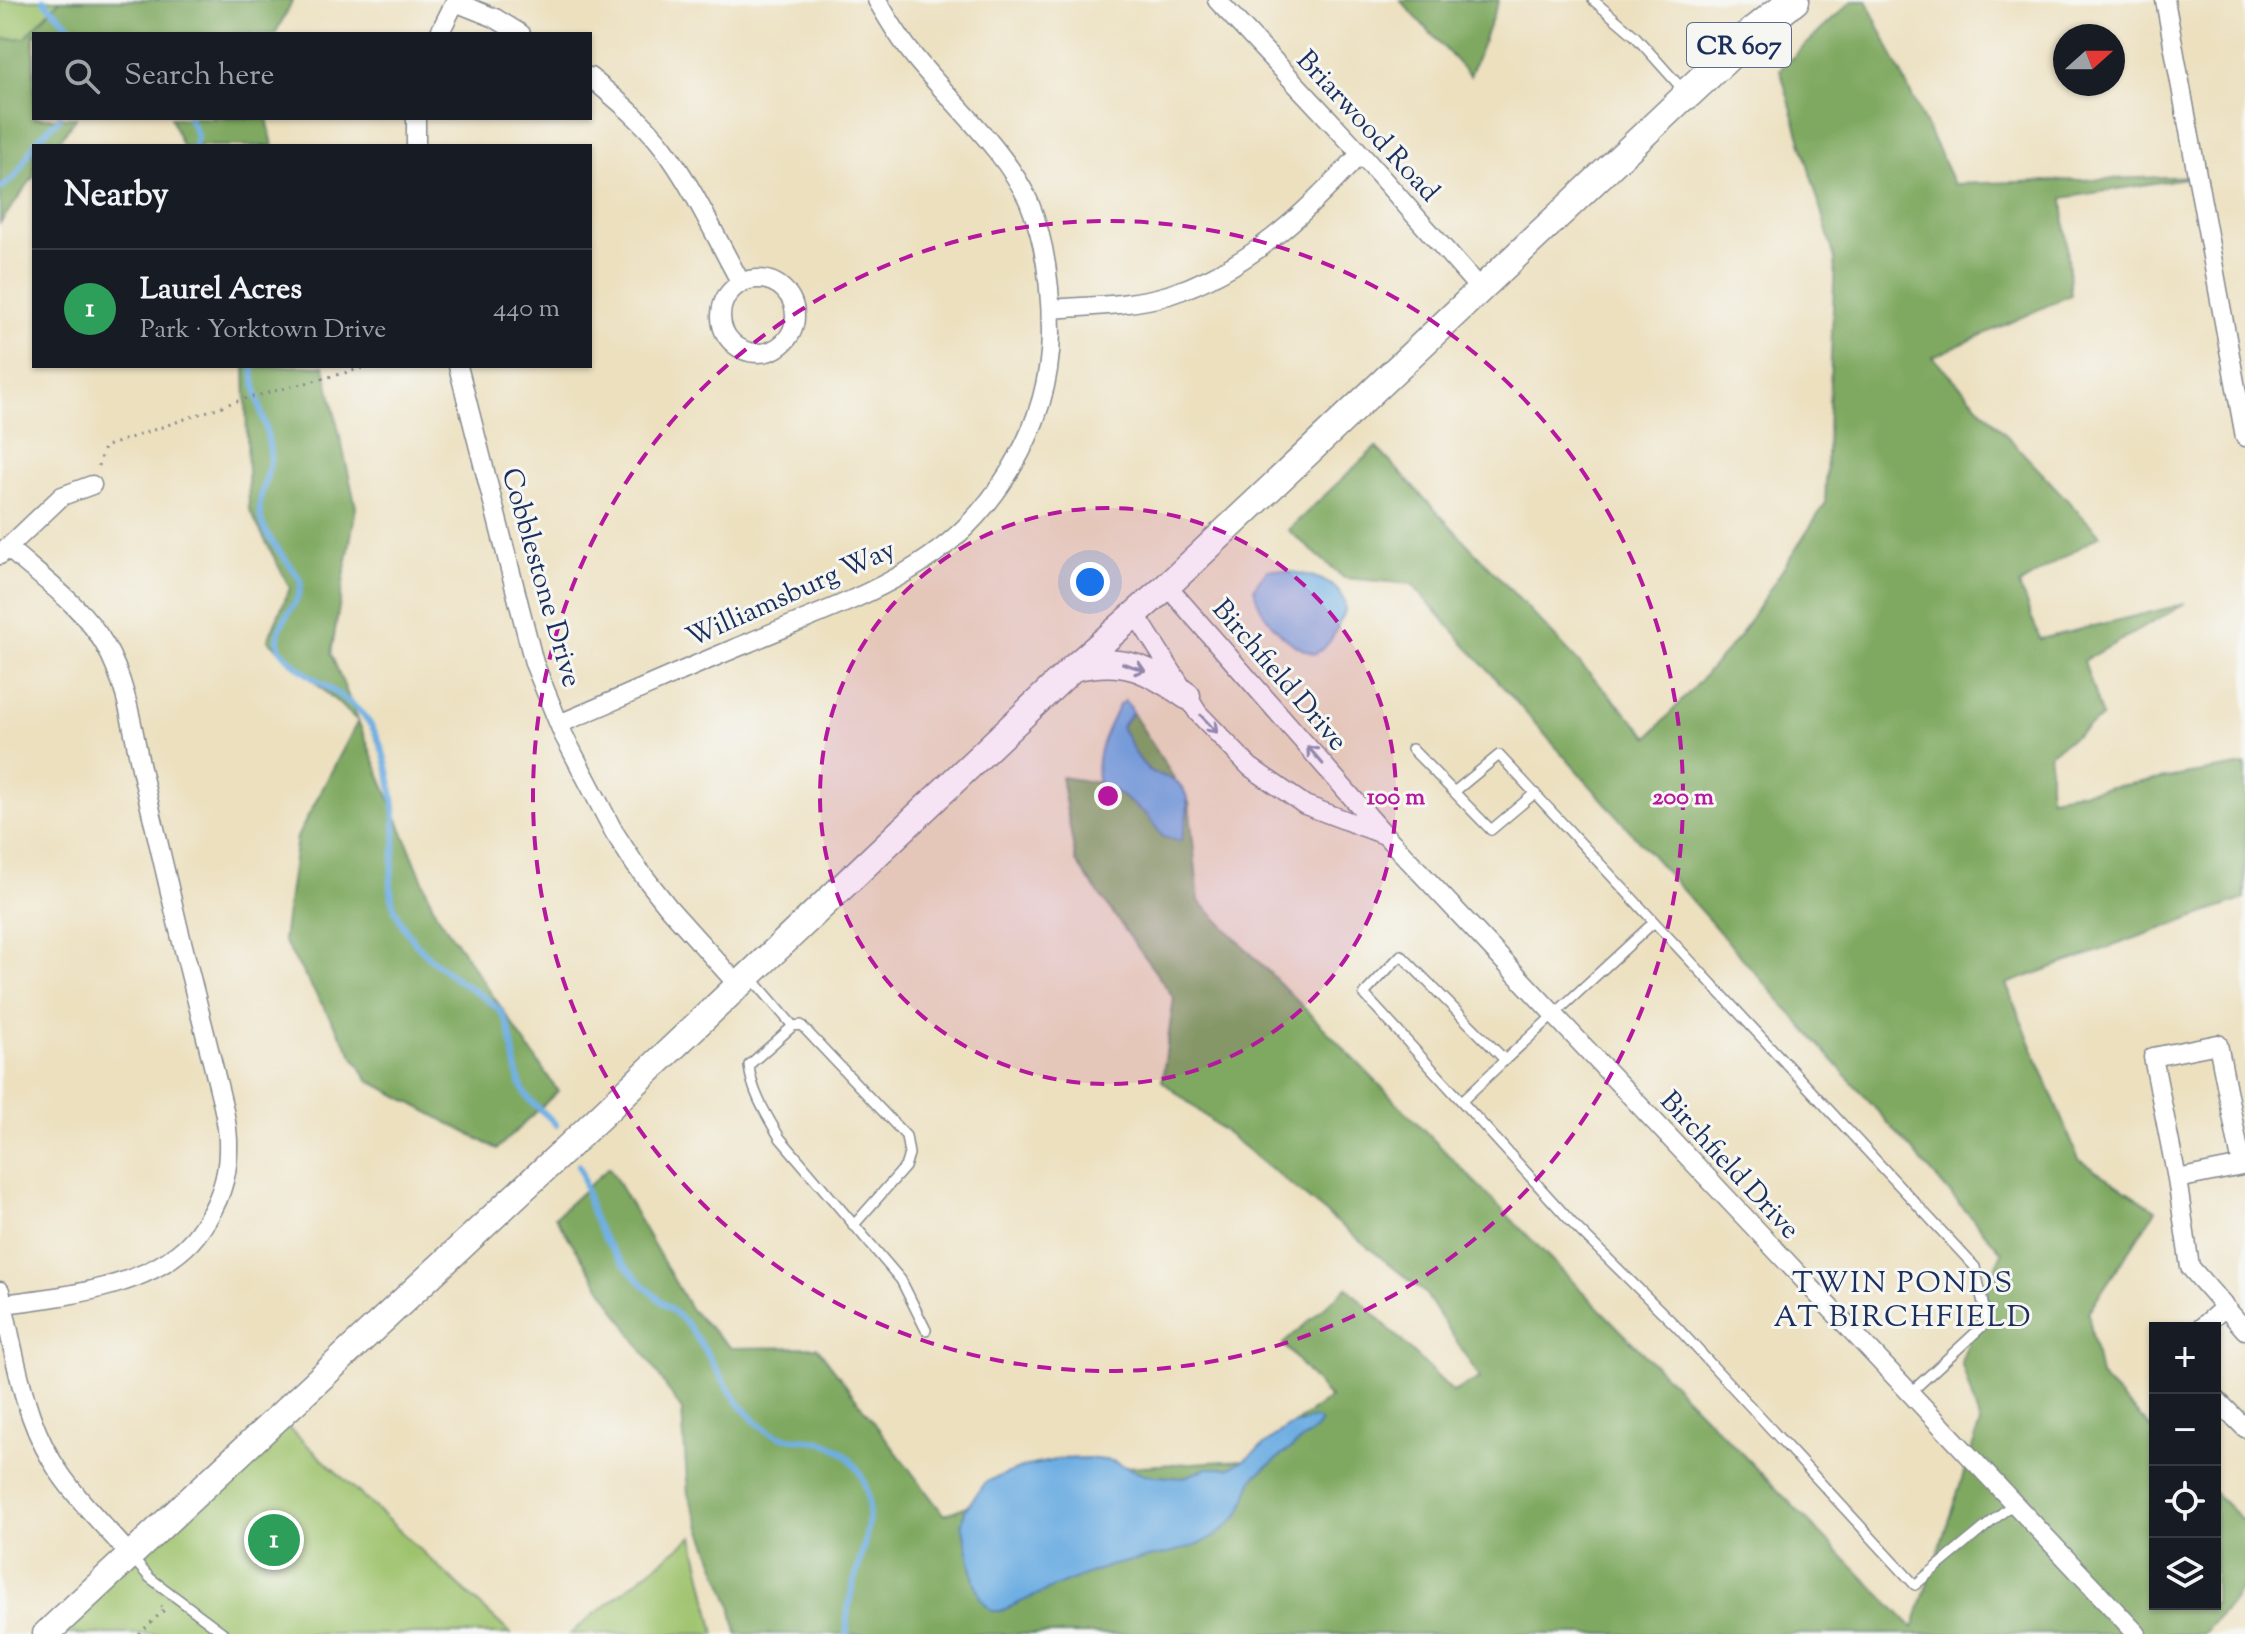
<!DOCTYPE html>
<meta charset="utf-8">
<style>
body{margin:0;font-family:"Sorts Mill Goudy",serif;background:#242831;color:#f1f3f6}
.controls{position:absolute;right:24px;bottom:24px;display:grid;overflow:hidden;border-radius:0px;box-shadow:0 2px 6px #0004}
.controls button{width:72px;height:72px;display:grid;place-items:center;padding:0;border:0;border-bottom:2px solid #363941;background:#171b24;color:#f1f3f6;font:40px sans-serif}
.compass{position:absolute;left:2053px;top:24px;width:72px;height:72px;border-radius:50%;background:#171b24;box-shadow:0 2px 6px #0004;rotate:69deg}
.you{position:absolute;left:1090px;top:582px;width:28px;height:28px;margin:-20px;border:6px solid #fff;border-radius:50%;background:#1a73e8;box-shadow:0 0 0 12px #1a73e833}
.badge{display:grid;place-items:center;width:52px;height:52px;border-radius:50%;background:#d690ce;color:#fff;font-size:26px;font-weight:700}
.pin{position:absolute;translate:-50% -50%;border:4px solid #fff;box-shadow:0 2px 8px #0006}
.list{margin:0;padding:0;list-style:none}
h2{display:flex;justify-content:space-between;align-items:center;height:104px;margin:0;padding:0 32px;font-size:34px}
h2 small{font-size:26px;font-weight:400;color:#9ea1a6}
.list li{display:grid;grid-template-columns:52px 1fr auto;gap:24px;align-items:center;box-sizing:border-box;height:120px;padding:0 32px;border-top:2px solid #363941}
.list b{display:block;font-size:30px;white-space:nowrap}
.list p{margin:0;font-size:26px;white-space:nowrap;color:#9ea1a6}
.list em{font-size:26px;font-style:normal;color:#9ea1a6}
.icon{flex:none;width:44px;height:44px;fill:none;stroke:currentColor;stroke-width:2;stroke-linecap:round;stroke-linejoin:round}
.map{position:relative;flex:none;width:2245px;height:1634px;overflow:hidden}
.search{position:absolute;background:#171b24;box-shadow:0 2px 6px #0004;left:32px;top:32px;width:560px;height:88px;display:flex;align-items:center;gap:20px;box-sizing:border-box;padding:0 28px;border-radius:0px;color:#9ea1a6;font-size:30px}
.panel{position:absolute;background:#171b24;box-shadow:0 2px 6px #0004;left:32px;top:144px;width:560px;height:224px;border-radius:0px}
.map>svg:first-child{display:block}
.green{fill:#9fc36d;stroke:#5d7966;stroke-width:2}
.forest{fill:#7fa960;stroke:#4d6c5f;stroke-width:2}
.water{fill:#6eaee2;stroke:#446ea0;stroke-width:2}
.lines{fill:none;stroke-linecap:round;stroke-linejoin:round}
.stream{stroke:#6eaee2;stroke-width:6}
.service-casing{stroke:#84888e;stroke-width:12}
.minor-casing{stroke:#84888e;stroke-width:21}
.secondary-casing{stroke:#84888e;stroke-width:29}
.primary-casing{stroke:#84888e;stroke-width:33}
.path{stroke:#84888e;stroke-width:3;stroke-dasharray:2 6;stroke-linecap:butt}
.service{stroke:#fff;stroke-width:9}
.minor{stroke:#fff;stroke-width:18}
.secondary{stroke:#fff;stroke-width:26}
.primary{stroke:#fff;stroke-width:30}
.oneway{stroke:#8d97ae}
.ring{fill:none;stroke:#b5179e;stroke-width:4;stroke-dasharray:14 10}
.labels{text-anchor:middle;stroke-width:6;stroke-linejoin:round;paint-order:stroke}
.shield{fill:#f6f6f2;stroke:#5d6b8a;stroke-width:2}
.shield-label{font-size:26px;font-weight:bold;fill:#1b2f5e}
.street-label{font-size:28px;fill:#1b2f5e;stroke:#f6f6f2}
.neighbourhood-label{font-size:30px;letter-spacing:2px;fill:#1b2f5e;stroke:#f6f6f2}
.centre{fill:#b5179e;stroke:#f6f6f2;stroke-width:4}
.ring-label{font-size:24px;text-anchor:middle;font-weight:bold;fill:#b5179e;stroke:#f6f6f2;stroke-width:6;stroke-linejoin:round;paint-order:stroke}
</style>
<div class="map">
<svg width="2245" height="1634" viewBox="0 0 2245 1634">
<rect width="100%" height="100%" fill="#f6f6f2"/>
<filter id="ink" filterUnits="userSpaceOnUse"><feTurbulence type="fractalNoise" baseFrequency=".0125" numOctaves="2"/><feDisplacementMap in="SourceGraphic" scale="16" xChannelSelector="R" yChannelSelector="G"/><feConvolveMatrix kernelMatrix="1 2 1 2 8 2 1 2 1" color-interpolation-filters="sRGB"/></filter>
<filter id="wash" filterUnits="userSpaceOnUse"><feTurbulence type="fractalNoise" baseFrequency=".006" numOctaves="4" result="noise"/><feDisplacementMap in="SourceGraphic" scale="32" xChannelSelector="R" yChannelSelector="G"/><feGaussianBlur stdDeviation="1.8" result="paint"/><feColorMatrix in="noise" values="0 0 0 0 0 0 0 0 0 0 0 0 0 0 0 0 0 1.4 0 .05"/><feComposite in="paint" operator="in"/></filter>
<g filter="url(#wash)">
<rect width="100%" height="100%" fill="#ece0bf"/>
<path class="green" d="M0 0H190L34 34 0 122Z
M276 1416 511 1634H45Z
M693 1536 715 1634H570Z"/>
<path class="forest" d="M60 0H293L275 34H34V118H76L55 146H34V176L0 223V39L25 38Z
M1400 0H1499L1470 76Z
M1853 0H1866L1954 184 2198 176 2063 198 2071 295 1933 357 2100 535 2019 585 2040 639 2185 604 2084 661 2102 717 2050 753V797L2245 765V899L2006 984 2079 1160 2156 1210 2088 1312 2100 1376 2155 1432V1604H2215V1493L2245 1523V1582L2234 1600 2203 1634H737L731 1605 688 1494 682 1411 555 1217 609 1167 691 1310 731 1348 817 1347 944 1515 1056 1471 1244 1460 1330 1398 1283 1344 1347 1287 1453 1392 1480 1378 1425 1293 1162 1081 1174 998 1076 862 1061 777 1099 783 1125 701 1189 802 1199 901 1913 1628 1980 1424 1961 1362 2002 1252 1412 584 1344 578 1288 530 1376 447 1649 737 1739 637 1825 504 1835 259 1780 69Z
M171 118H267L273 146H182Z
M245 366H324L356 507 331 654 435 911 558 1091 497 1149 368 1080 283 940 297 837 358 721 268 640 290 588 249 509Z"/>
<path class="water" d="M1272 569C1296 573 1344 576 1345 609 1345 615 1340 620 1338 626 1332 639 1327 648 1314 654 1287 646 1257 615 1254 587L1266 571Z
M1125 701 1131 708 1132 713 1121 727C1130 741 1135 758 1148 769 1155 775 1163 775 1171 779 1197 791 1186 820 1181 841L1163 837 1147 815 1109 787 1099 784C1092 755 1107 731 1119 705Z
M1314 1418 1321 1422 1315 1430 1256 1475C1246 1489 1247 1507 1235 1519 1200 1557 1149 1553 1104 1568 1069 1579 1035 1596 1001 1611H991L980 1598 974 1580 962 1523 965 1510 985 1482 1027 1466 1061 1459 1088 1458 1112 1461 1144 1475 1182 1478 1207 1468H1229L1244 1460 1288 1427Z"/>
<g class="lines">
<path class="stream" d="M43 0 78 34
M189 118 197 135 195 146
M0 189 16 176 36 141 60 118
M253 366C253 398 270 427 270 458 270 479 255 497 261 519 268 544 290 560 301 582 301 607 272 622 279 647 300 678 347 692 368 721 389 750 397 809 395 844 393 867 387 887 395 910 408 942 437 966 465 985 476 992 490 1000 499 1010 516 1029 511 1066 523 1090 530 1105 546 1112 556 1125
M579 1165C586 1183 587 1205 596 1223 610 1253 637 1280 662 1302 670 1309 678 1314 685 1322 714 1356 730 1408 770 1432 787 1442 807 1437 824 1443 843 1448 859 1466 865 1485 881 1531 843 1586 847 1634"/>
</g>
</g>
<g filter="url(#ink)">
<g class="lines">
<defs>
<path id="service" d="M1593 0 1635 36 1685 92
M1412 749 1454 792 1499 755 1975 1267 1987 1322 1909 1394
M1454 792 1491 830 1535 793
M1653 923 1505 1060 1401 955 1364 994 1575 1226 1675 1325 1915 1585 2014 1503
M751 977 793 1026 801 1025 906 1136 909 1154 905 1167 853 1226
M793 1026 749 1065C751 1091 767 1116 780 1138L901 1280 926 1330
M1462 1101 1505 1060
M132 1558 150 1578 225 1634"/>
<path id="minor" d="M1217 0 1351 143 1479 288
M2165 0 2245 437
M455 2 495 18 521 34
M439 34 456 0
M590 77C616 99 642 120 663 147 694 188 716 238 741 283
M416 146V118
M721 316a37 37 0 1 1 74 0a37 37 0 1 1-74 0Z
M1051 309C1089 306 1131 306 1168 295 1247 270 1305 214 1360 154
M458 366 534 663 563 734 614 832 636 866 669 908 739 986
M0 555 62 496 92 485
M1167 586 1385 835 2137 1634
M1135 613 1198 713 1250 767 1305 805 1382 834
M559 724C622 698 684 669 748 643 801 620 858 601 908 571 991 523 1050 430 1051 333 1051 289 1046 243 1029 202 1007 152 952 103 917 60 901 41 889 21 877 0
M2218 1044 2242 1166 2177 1179 2153 1057Z
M2177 1179 2190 1267 2245 1330
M0 1291C14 1348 21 1410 52 1461 73 1496 104 1525 130 1555
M3 1304C66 1296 162 1287 201 1229 218 1205 228 1180 228 1150 229 1124 221 1098 215 1073 203 1024 190 975 178 926 166 875 154 824 142 773 133 731 127 683 105 645 83 606 40 577 7 547
M2201 1328 2225 1307
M2215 1398 2245 1428"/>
<path id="secondary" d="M1073 668C1123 656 1147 668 1187 696
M46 1634 567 1148 1073 668 1167 586 1687 94"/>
<path id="primary" d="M1687 94 1749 36 1794 0"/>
</defs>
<use href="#service" class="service-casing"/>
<use href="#minor" class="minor-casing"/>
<use href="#secondary" class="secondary-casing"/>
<use href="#primary" class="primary-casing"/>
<path class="path" d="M98 466 104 447 240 400 371 366
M139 1634 165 1609 161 1606"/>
<use href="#service" class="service"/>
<use href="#minor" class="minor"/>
<use href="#secondary" class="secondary"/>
<use href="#primary" class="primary"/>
</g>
<defs><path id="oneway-shaft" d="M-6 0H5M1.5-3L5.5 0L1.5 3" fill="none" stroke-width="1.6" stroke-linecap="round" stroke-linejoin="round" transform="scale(2)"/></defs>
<g class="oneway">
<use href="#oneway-shaft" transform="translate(1134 667) rotate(18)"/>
<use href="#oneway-shaft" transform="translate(1209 724) rotate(47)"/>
<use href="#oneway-shaft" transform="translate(1315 755) rotate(-131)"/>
</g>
</g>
<circle cx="1108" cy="796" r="288" fill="#b5179e" fill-opacity=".12"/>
<g class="ring">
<circle cx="1108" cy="796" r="288"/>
<circle cx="1108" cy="796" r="575"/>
</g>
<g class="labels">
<rect class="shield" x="1687" y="23" width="104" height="44" rx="6"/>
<g class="shield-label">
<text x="1739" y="54">CR 607</text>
</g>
<g class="street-label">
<text transform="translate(1369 125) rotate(47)" y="10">Briarwood Road</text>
<text transform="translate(543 577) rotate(74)" y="10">Cobblestone Drive</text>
<text transform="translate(790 592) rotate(-24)" y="10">Williamsburg Way</text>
<text transform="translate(1281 674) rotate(49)" y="10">Birchfield Drive</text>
<text transform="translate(1731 1164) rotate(47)" y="10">Birchfield Drive</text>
</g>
<g class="neighbourhood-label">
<text x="1903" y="1292">TWIN PONDS<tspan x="1903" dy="34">AT BIRCHFIELD</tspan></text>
</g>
</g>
<circle cx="1108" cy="796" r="12" class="centre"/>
<g class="ring-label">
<text x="1396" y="804">100 m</text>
<text x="1683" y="804">200 m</text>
</g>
</svg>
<div class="controls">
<button>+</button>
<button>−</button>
<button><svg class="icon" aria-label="locate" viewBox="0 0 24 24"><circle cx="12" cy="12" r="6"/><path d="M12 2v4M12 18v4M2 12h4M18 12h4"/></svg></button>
<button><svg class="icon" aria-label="layers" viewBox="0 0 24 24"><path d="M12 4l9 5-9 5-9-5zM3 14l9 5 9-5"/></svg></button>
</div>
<svg class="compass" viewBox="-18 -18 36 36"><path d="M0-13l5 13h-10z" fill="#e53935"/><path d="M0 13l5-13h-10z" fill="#9ea1a6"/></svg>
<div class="you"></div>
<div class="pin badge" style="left:274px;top:1540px;background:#2e9e5b">1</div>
<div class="search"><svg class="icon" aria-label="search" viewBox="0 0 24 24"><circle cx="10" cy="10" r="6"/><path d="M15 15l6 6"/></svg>Search here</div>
<section class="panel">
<h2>Nearby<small></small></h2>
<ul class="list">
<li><span class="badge" style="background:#2e9e5b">1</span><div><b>Laurel Acres</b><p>Park · Yorktown Drive</p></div><em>440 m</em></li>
</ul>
</section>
</div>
